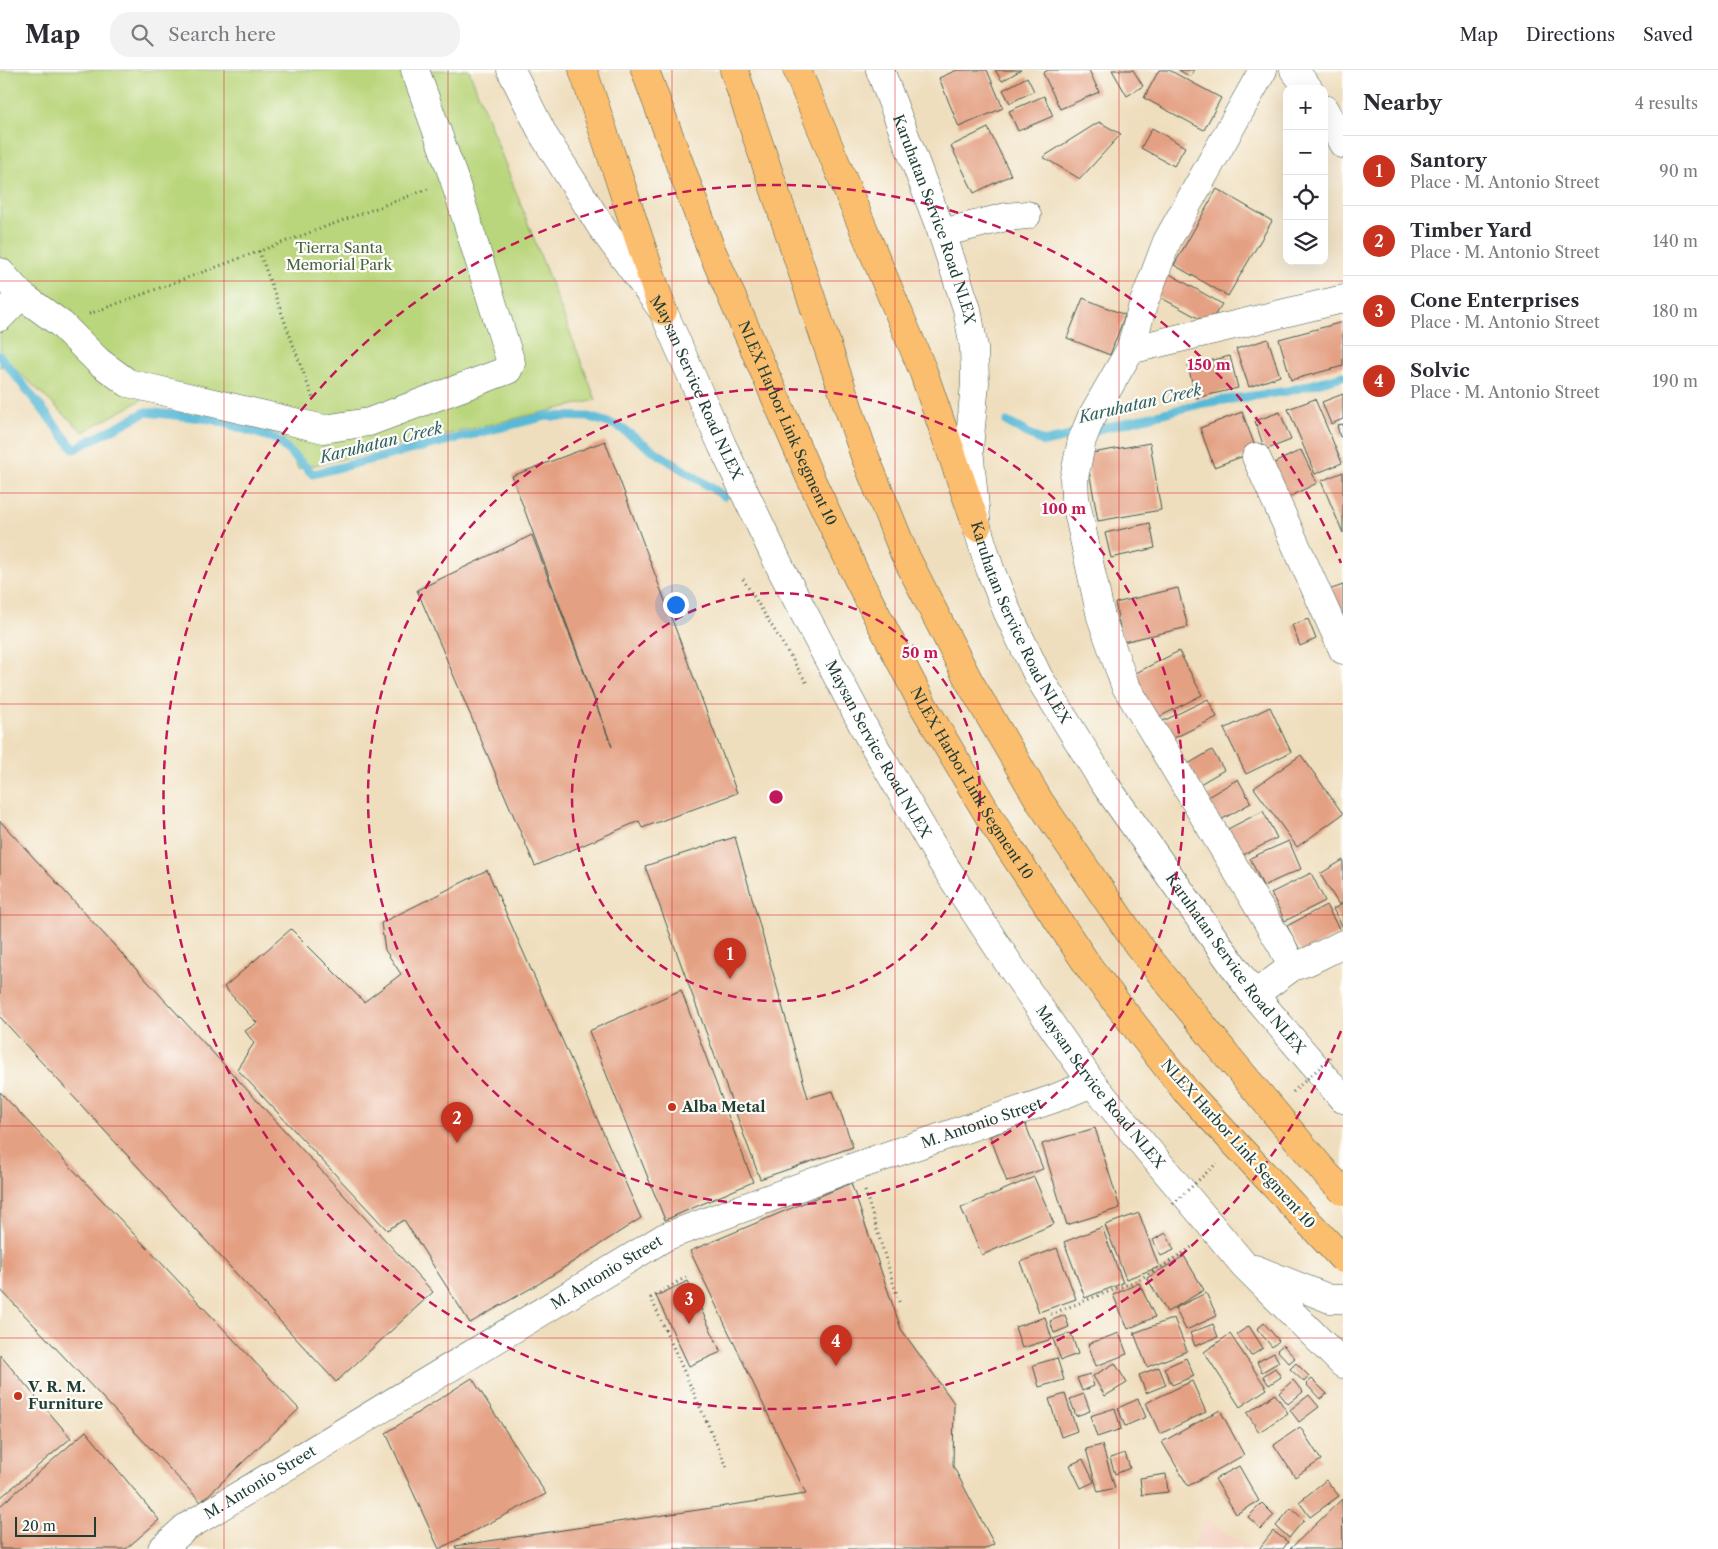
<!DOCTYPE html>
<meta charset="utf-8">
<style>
body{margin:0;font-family:"Libre Caslon Text",serif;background:#f2f2f3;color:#2b2b33}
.controls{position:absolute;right:15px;top:15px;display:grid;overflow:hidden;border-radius:10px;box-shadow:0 5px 20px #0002}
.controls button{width:45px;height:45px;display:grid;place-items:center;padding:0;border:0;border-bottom:1px solid #e1e1e2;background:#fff;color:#2b2b33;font:25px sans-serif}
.scale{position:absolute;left:15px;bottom:12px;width:81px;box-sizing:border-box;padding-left:5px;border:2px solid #1f3d34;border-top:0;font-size:14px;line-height:18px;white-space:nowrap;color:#1f3d34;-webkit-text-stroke:4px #fdfcf7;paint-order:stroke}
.you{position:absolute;left:675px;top:534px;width:18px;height:18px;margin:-12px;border:4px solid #fff;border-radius:50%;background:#1a73e8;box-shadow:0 0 0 8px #1a73e833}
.badge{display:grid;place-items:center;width:32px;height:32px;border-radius:50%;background:#c8321e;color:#fff;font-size:16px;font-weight:700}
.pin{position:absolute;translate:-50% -41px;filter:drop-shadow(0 1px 2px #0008)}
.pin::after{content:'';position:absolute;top:26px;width:18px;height:15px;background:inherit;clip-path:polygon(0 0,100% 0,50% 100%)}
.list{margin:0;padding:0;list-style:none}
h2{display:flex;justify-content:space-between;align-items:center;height:65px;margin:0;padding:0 20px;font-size:21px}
h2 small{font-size:16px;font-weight:400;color:#7c7c81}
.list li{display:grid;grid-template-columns:32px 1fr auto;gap:15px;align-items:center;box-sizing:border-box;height:70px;padding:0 20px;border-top:1px solid #e1e1e2}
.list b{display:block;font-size:19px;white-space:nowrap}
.list p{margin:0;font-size:16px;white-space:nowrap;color:#7c7c81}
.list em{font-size:16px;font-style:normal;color:#7c7c81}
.icon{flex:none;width:28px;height:28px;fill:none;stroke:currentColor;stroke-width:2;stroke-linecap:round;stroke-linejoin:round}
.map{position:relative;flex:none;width:1343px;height:1479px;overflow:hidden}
header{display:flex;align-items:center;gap:30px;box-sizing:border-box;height:70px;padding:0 25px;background:#fff;border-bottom:1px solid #e1e1e2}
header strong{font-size:24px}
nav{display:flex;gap:28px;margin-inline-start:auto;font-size:18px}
.search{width:350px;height:45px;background:#f2f2f3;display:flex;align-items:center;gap:12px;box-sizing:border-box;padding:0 18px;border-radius:20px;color:#7c7c81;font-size:19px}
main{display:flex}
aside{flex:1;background:#fff}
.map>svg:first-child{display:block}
.built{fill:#f5d3c2}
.green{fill:#bad67c;stroke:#6c8a58}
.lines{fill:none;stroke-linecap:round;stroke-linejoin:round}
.stream{stroke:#58b9d7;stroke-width:9}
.building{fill:#e4a083}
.minor-casing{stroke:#3e5549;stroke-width:29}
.highway-casing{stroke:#3e5549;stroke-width:29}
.path{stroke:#3e5549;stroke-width:3;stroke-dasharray:1 4;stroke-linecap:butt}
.minor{stroke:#fff;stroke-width:28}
.highway{stroke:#fbbd6e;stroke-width:28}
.highway-bridge-casing{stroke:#3e5549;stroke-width:29;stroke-linecap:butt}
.path-bridge{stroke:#3e5549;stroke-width:3;stroke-dasharray:1 4;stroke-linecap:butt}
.highway-bridge{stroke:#fbbd6e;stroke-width:28}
.grid{fill:none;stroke:#d62828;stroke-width:1;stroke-opacity:0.55}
.ring{fill:none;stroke:#c2185b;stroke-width:2.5;stroke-dasharray:9 6}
.poi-dot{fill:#c8321e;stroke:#fdfcf7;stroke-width:2}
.labels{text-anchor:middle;stroke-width:4.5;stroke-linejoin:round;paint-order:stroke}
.street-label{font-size:15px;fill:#1f3d34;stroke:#fdfcf7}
.park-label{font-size:15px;fill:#466346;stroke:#fdfcf7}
.poi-label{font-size:15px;font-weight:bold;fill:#1f3d34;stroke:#fdfcf7;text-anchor:start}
.water-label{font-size:16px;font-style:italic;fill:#306265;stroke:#fdfcf7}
.centre{fill:#c2185b;stroke:#fdfcf7;stroke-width:2.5}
.ring-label{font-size:15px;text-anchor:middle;font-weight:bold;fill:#c2185b;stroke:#fdfcf7;stroke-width:4.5;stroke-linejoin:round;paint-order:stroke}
</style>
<header>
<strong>Map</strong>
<div class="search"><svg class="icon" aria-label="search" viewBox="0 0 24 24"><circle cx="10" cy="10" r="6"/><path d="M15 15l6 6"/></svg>Search here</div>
<nav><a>Map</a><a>Directions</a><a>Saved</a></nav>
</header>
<main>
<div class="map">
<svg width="1343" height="1479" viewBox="0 0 1343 1479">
<rect width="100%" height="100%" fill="#fdfcf7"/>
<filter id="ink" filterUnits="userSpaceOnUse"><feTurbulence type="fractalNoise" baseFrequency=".02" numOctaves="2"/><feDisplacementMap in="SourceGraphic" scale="10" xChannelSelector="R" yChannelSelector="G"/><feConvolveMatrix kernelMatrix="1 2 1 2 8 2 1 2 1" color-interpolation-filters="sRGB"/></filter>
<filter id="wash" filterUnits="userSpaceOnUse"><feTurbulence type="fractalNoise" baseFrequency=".0096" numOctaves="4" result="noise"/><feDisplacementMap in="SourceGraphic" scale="20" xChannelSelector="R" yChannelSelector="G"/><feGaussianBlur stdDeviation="1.12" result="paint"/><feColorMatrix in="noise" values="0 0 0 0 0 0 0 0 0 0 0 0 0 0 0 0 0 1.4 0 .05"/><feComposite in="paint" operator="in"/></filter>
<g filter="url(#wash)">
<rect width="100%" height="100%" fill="#efdebd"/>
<path class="built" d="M1205 1448 1250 1479H1192Z"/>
<path class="green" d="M0 0H469L596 330 298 399 281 364 145 328 83 362 7 291 0 298Z"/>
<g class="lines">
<path class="stream" d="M0 286 74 379 146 342 212 349 276 369 313 404 547 346 589 347 618 356 657 383 724 426
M1007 352 1044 372 1079 364
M1092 361 1204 333 1288 321 1343 306"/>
</g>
<g id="blocks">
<path class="building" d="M957 0H987L1003 38 959 57 939 8Z
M995 0H1021L1002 11Z
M1048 0H1089L1099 22 1060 39 1043 3Z
M1112 0H1133L1143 16 1127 26Z
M1159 0H1169L1221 28 1204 60 1144 28Z
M1179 0H1194L1190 7Z
M1027 7 1034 21 1010 33 1003 20Z
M1044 26 1053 46 1018 61 1009 41Z
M1099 52 1121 64 1080 109 1043 87Z
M988 58 1011 105 974 123 951 76Z
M1152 58 1185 77 1174 96 1141 78Z
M1217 119 1272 151 1228 226 1174 195Z
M1168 203 1222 234 1209 254 1156 225Z
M1083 228 1125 245 1110 285 1067 268Z
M1343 252V296L1291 310 1279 269Z
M1268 269 1280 306 1249 317 1236 279Z
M1230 286 1238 318 1196 328 1188 296Z
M1343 324V349L1331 354 1322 332Z
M1315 329 1342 393 1315 404 1288 339Z
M1242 342 1257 381 1214 397 1200 358Z
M1280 342 1291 370 1265 380 1255 351Z
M1343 354V366L1340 367 1337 355Z
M605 371 737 723 642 758 639 751 535 796 417 520 532 465 612 677 512 406Z
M1150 373 1161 440 1098 451 1086 384Z
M1301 380 1317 413 1287 428 1270 395Z
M1343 402V463L1321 411Z
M1150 453 1155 478 1111 488 1105 463Z
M1343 515V560L1326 521Z
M1178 518 1188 557 1123 572 1115 533Z
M1308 549 1316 569 1300 576 1292 555Z
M1179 581 1202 625 1153 650 1130 606Z
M1208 629 1217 647 1166 672 1157 654Z
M1270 637 1291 682 1246 704 1224 659Z
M1212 680 1224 700 1200 714 1188 694Z
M1301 685 1343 744 1297 777 1254 718Z
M1238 709 1251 733 1219 751 1206 728Z
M1263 741 1277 768 1235 789 1222 762Z
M0 751 433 1222 336 1312 0 947Z
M735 767 808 1028 833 1021 853 1077 760 1109 645 796Z
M1289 771 1301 799 1263 816 1250 788Z
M1343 790V832L1339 835 1320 804Z
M487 800 641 1148 540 1213 470 1253 404 1150 387 1160 237 999 254 973 245 961 257 953 224 917 291 859 364 932 401 904 385 880 381 853Z
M1311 803 1325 831 1285 851 1271 823Z
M1343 834V857L1333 839Z
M1326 835 1341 862 1302 884 1287 856Z
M681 920 753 1112 665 1150 589 961Z
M0 1022 299 1339 201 1432 0 1219Z
M1025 1053 1043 1099 1007 1112 990 1066Z
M1095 1058 1120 1138 1067 1155 1042 1074Z
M1034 1107 1054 1154 982 1185 961 1138Z
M851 1113 901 1259 954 1333 953 1396 994 1474 985 1479H456L455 1476 806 1424 690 1181Z
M1139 1143 1159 1197 1126 1209 1105 1155Z
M1102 1157 1123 1213 1085 1228 1064 1172Z
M1166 1163 1174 1180 1161 1186 1153 1170Z
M1057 1178 1076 1229 1039 1242 1020 1192Z
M1184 1186 1204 1220 1167 1242 1147 1208Z
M688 1211 721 1282 689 1296 656 1226Z
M1139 1213 1155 1247 1128 1259 1113 1225Z
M1206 1223 1217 1246 1186 1260 1175 1238Z
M1065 1245 1069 1257 1054 1263 1050 1251Z
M1045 1247 1052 1269 1022 1278 1015 1257Z
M1174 1248 1187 1281 1147 1297 1134 1263Z
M1264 1253 1279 1271 1272 1277 1257 1259Z
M1213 1254 1218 1267 1195 1276 1190 1263Z
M1249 1256 1263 1278 1251 1286 1237 1264Z
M1071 1263 1078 1284 1061 1290 1053 1269Z
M1119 1263 1127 1284 1096 1296 1088 1274Z
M1230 1264 1267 1319 1240 1337 1204 1282Z
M1283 1275 1295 1288 1289 1293 1277 1280Z
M1274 1283 1279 1292 1262 1302 1257 1292Z
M0 1285 71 1368 0 1428Z
M1057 1288 1064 1310 1039 1317 1033 1295Z
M1186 1288 1194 1306 1172 1315 1164 1298Z
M1115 1293 1127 1313 1105 1326 1093 1306Z
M1296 1293 1309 1306 1304 1312 1290 1299Z
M1159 1297 1166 1315 1146 1323 1139 1305Z
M1275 1298 1281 1307 1269 1315 1263 1306Z
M1090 1304 1094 1316 1082 1321 1077 1308Z
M472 1308 546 1424 439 1479 386 1363Z
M1312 1309 1327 1324 1320 1329 1306 1314Z
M1293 1310 1303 1322 1288 1334 1279 1323Z
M1192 1311 1206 1342 1160 1364 1146 1333Z
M1065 1324 1077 1361 1061 1367 1049 1329Z
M1084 1324 1090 1341 1076 1346 1070 1329Z
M1275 1324 1288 1343 1259 1362 1247 1343Z
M1309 1325 1319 1337 1299 1352 1290 1340Z
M1138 1329 1146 1347 1125 1356 1118 1338Z
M1115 1338 1121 1359 1097 1367 1090 1346Z
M1220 1340 1244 1385 1188 1416 1162 1372Z
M1300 1357 1321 1390 1295 1407 1274 1375Z
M86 1361 159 1450 126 1479H0V1436Z
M1102 1375 1115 1418 1098 1422 1086 1379Z
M1125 1383 1130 1398 1115 1404 1110 1388Z
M1083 1389 1094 1412 1081 1418 1070 1395Z
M1239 1396 1259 1431 1236 1444 1215 1409Z
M1166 1404 1168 1422 1142 1425 1140 1408Z
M1326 1410 1339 1426 1310 1447 1299 1432Z
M1342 1429 1343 1479H1290Z
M1262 1433 1274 1445 1261 1459 1248 1447Z
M1291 1438 1304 1450 1289 1468 1276 1456Z
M1273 1461 1288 1472 1283 1479H1259Z"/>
</g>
</g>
<g filter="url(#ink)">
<use href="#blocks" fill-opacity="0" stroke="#3e5549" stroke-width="1"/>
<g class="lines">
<defs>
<g id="minor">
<path id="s1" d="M511 0 544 66 602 158 663 241 722 375 783 503 868 665 940 789 1009 894 1092 1013 1244 1195 1343 1294"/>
<path id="s2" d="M880 0 942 163 967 239 974 278 975 313 969 379 977 457 990 499 1007 541 1038 606 1104 713 1254 925 1343 1029"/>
<path d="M1263 0 1167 171 1143 235 1130 280 1091 348 1082 370 1074 408 1075 428 1101 547 1125 615 1282 876 1292 897"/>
<path d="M1294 0 1309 19"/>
<path d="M1324 39 1343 74"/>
<path d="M942 163 1006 147 1027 145"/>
<path d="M0 202 21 225 61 254 98 291 128 313 324 359 369 352 508 300 511 293 454 109 415 0"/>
<path d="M0 247 21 225"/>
<path d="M1130 280 1343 229"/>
<path d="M1256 387 1343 580"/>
<path d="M1254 925 1292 897 1309 891 1343 874"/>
<path d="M1255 1199 1330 1229H1343"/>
<path id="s3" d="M162 1479 185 1458 665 1167 848 1099 1053 1029 1092 1013"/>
</g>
<g id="highway">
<path d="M583 0 663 241"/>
<path id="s4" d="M645 0 711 179 809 405 857 507 923 635 996 758 1091 900 1185 1020"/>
<path d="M734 0 864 384 904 483 969 611 1040 732 1138 875 1229 988"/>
<path d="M797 0 923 301 977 457"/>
</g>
</defs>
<use href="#minor" class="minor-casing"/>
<use href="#highway" class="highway-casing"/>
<path class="path" d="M259 181 313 329
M89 244 428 119
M743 509 808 615
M865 1121 900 1235
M686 1207 651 1228 727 1397
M1051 1244 1136 1211 1163 1196 1192 1177"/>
<use href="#minor" class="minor"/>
<use href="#highway" class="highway"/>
<defs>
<path id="highway-bridge" d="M1229 988 1327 1105 1343 1121
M1185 1020 1343 1189"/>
</defs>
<use href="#highway-bridge" class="highway-bridge-casing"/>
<path class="path-bridge" d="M1293 1022 1331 987
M1173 1134 1217 1093"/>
<use href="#highway-bridge" class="highway-bridge"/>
</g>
</g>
<path class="grid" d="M224 0V1479M448 0V1479M672 0V1479M895 0V1479M1119 0V1479M0 211H1343M0 423H1343M0 634H1343M0 845H1343M0 1056H1343M0 1268H1343"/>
<g class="ring">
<circle cx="776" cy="727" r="204"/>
<circle cx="776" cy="727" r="408"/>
<path d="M1341 961A612 612 0 1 1 1341 493"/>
</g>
<g class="poi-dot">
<circle cx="672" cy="1037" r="5"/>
<circle cx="18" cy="1326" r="5"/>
</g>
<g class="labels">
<g class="street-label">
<text dy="5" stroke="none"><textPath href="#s2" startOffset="159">Karuhatan Service Road NLEX</textPath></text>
<text dy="5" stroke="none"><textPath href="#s1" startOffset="369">Maysan Service Road NLEX</textPath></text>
<text dy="5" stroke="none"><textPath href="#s4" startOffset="381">NLEX Harbor Link Segment 10</textPath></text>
<text dy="5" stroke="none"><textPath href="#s2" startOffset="579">Karuhatan Service Road NLEX</textPath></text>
<text dy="5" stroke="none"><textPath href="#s1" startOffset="774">Maysan Service Road NLEX</textPath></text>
<text dy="5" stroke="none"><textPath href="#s4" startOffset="786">NLEX Harbor Link Segment 10</textPath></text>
<text dy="5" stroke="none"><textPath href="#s2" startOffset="984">Karuhatan Service Road NLEX</textPath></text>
<text dy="5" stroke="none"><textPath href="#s1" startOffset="1179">Maysan Service Road NLEX</textPath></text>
<text dy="5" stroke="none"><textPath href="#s3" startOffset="929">M. Antonio Street</textPath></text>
<text transform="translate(1238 1074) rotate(48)" y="5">NLEX Harbor Link Segment 10</text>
<text dy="5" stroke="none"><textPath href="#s3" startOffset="524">M. Antonio Street</textPath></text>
<text dy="5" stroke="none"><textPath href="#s3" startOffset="119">M. Antonio Street</textPath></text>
</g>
<g class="park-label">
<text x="339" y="183">Tierra Santa<tspan x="339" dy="17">Memorial Park</tspan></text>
</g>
<g class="poi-label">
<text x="682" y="1042">Alba Metal</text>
<text x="28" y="1322">V. R. M.<tspan x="28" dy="17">Furniture</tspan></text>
</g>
<g class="water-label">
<text transform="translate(1140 333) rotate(-13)" y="6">Karuhatan Creek</text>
<text transform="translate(381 372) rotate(-14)" y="6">Karuhatan Creek</text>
</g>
</g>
<circle cx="776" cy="727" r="8" class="centre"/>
<g class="ring-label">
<text x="1209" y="300">150 m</text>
<text x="1064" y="444">100 m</text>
<text x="920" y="588">50 m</text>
</g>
</svg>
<div class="controls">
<button>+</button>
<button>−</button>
<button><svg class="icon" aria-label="locate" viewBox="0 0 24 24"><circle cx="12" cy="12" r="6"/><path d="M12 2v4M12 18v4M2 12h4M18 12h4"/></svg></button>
<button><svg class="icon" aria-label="layers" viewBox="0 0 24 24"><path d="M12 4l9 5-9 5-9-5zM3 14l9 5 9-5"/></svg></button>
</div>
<div class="scale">20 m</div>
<div class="you"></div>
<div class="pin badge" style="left:730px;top:909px">1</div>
<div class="pin badge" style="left:457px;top:1073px">2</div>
<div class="pin badge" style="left:689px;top:1254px">3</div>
<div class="pin badge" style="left:836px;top:1296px">4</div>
</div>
<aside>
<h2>Nearby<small>4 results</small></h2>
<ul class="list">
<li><span class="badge">1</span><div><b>Santory</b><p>Place · M. Antonio Street</p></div><em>90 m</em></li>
<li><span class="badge">2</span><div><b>Timber Yard</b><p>Place · M. Antonio Street</p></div><em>140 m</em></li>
<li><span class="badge">3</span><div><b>Cone Enterprises</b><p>Place · M. Antonio Street</p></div><em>180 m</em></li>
<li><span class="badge">4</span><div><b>Solvic</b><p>Place · M. Antonio Street</p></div><em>190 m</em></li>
</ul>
</aside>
</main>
